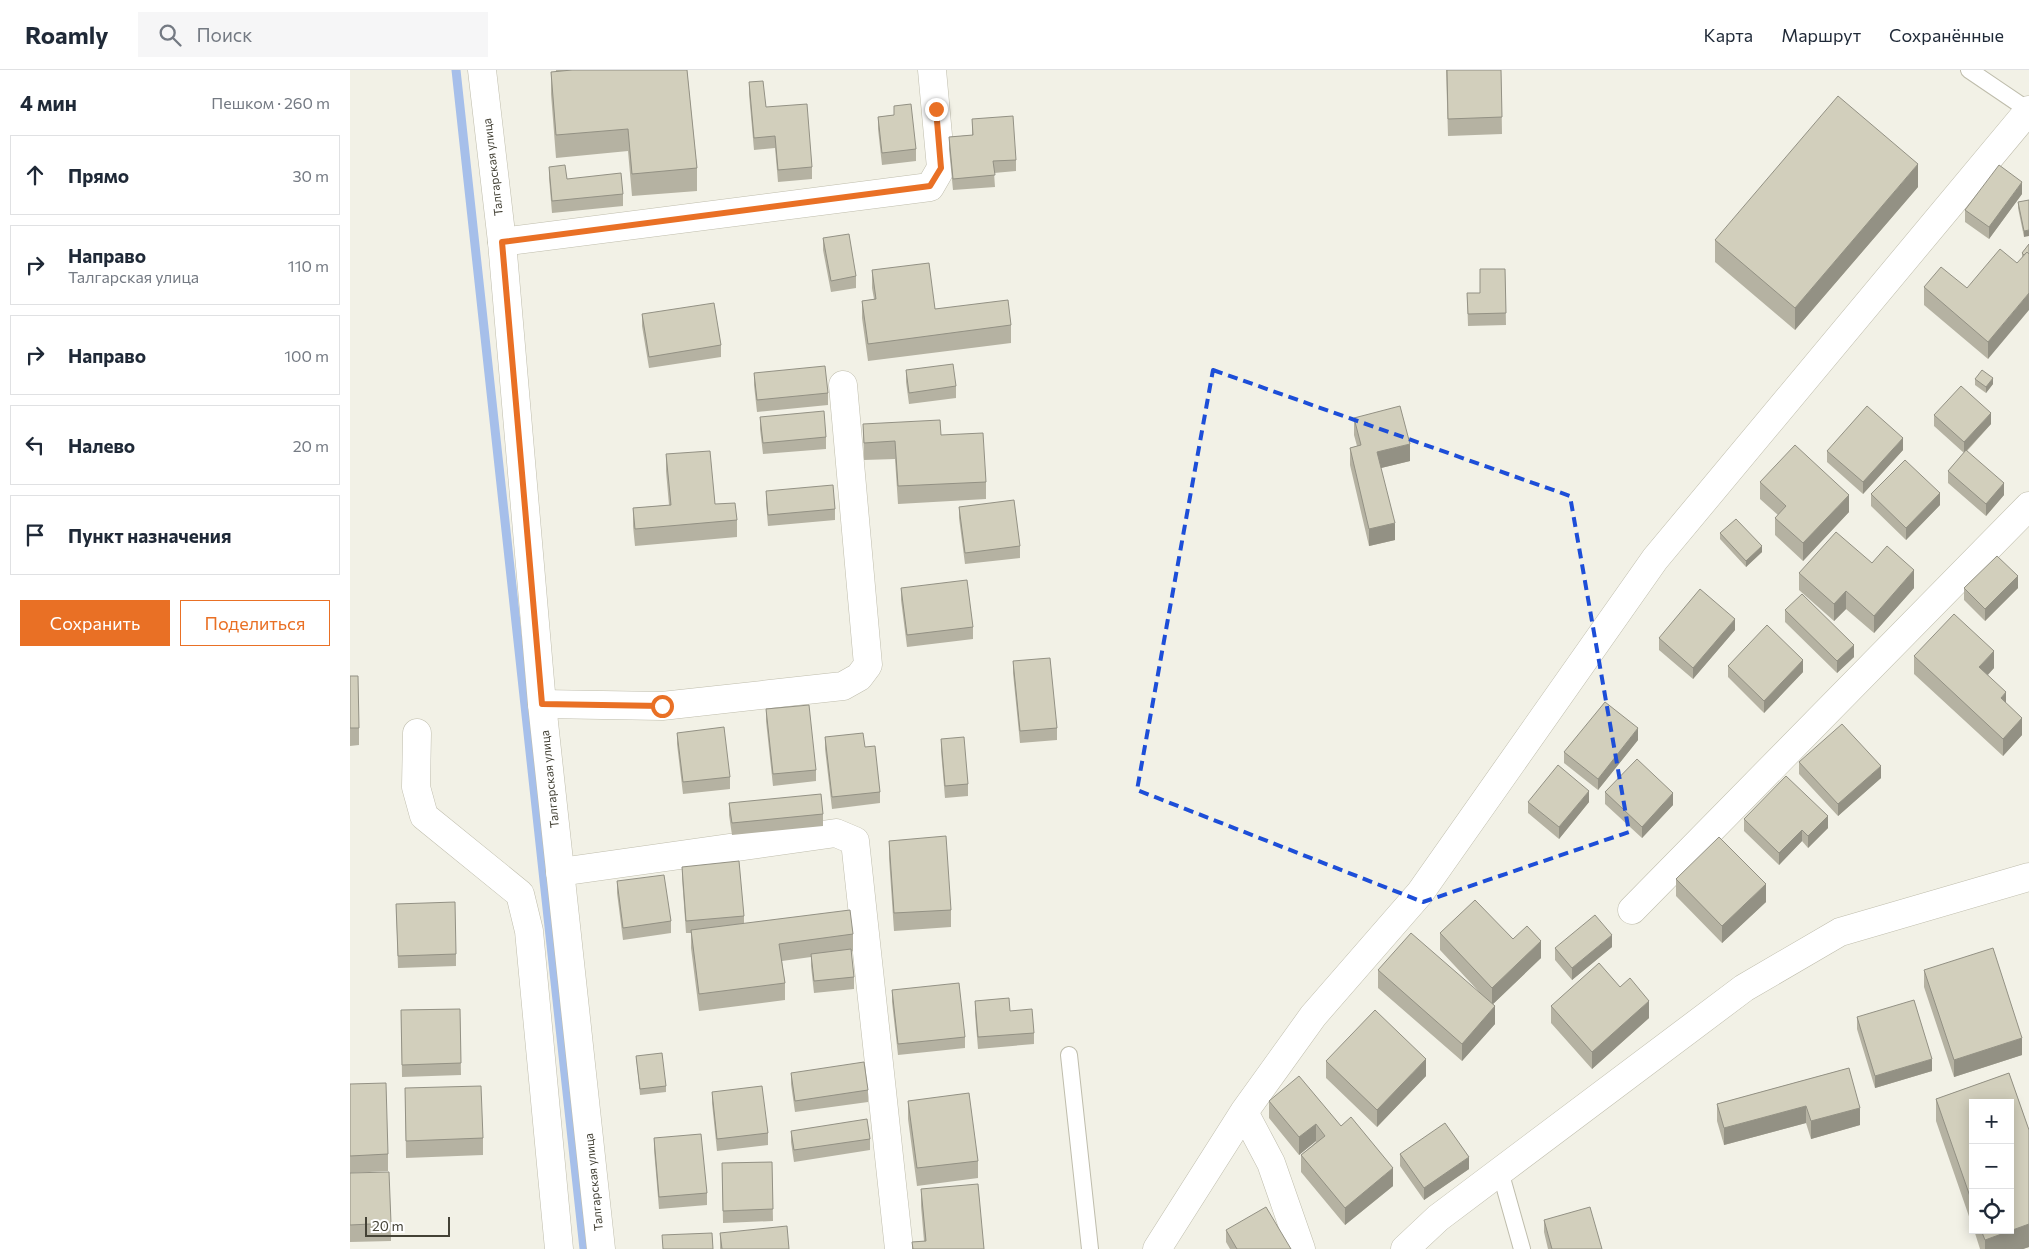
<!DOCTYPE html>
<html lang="ru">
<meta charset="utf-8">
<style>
body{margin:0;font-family:Commissioner,sans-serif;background:#f6f6f7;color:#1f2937}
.controls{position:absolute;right:15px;bottom:15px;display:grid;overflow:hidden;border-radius:0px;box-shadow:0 2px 12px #0003}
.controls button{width:45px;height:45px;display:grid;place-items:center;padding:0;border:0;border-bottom:1px solid #e0e1e3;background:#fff;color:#1f2937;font:25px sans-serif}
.scale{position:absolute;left:15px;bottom:12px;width:85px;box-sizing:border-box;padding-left:5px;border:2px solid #444236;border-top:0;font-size:14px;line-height:18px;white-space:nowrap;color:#444236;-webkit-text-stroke:4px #fff;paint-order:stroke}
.stop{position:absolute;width:15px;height:15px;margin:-11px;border:4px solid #e97025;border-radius:50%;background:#fff}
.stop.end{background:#e97025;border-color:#fff;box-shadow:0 1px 5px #0008}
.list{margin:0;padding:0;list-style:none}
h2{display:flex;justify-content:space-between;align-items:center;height:65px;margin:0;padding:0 20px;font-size:21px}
h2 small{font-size:16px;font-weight:400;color:#747a83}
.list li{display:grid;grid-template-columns:32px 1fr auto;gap:15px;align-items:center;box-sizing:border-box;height:80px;margin:0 10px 10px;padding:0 10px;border:1px solid #e0e1e3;border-radius:0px}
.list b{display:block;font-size:19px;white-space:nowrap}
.list p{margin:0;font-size:16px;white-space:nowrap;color:#747a83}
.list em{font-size:16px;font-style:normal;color:#747a83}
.actions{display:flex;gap:10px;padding:15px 20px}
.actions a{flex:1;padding:11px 0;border:1px solid #e97025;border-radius:0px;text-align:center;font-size:18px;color:#e97025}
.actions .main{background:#e97025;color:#fff}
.icon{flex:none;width:28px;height:28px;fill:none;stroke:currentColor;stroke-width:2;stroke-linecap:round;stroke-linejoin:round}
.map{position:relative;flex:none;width:1679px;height:1179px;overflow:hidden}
header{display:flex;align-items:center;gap:30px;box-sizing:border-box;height:70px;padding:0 25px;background:#fff;border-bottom:1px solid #e0e1e3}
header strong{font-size:24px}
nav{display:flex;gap:28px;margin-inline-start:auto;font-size:18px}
.search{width:350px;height:45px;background:#f6f6f7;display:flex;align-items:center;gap:12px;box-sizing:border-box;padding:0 18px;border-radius:0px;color:#747a83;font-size:19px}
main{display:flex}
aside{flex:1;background:#fff}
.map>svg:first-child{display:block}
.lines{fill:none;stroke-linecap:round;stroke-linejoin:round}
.stream{stroke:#a6bfea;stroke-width:9}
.service-casing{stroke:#bfbdac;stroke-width:18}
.minor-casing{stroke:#bfbdac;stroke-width:29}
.tertiary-casing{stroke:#bfbdac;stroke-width:29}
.service{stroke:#fff;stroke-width:16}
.minor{stroke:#fff;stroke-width:28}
.tertiary{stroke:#fff;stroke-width:28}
.wall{fill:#b5b2a2}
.shaded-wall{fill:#939184}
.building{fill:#d2cfbc;stroke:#939184}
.route{stroke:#e97025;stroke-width:6}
.marked{fill:none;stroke:#1d4ed8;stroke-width:4;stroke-dasharray:10 6;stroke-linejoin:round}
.labels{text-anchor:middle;stroke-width:5;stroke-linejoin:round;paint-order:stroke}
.street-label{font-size:12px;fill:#444236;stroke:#fff}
</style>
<header>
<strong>Roamly</strong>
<div class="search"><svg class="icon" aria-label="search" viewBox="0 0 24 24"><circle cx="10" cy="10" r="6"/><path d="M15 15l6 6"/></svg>Поиск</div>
<nav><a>Карта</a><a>Маршрут</a><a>Сохранённые</a></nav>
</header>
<main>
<aside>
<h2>4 мин<small>Пешком · 260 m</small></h2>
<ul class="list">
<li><svg class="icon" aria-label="ahead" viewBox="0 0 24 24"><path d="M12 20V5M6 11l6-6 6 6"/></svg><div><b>Прямо</b></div><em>30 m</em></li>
<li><svg class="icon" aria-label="right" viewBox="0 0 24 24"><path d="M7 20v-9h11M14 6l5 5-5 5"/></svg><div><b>Направо</b><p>Талгарская улица</p></div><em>110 m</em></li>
<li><svg class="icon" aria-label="right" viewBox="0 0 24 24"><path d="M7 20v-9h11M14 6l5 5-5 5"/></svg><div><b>Направо</b></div><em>100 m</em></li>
<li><svg class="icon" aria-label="left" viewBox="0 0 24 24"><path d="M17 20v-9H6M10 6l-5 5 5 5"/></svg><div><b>Налево</b></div><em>20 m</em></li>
<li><svg class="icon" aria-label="arrive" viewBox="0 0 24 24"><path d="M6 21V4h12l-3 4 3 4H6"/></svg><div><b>Пункт назначения</b></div></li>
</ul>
<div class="actions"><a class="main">Сохранить</a><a>Поделиться</a></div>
</aside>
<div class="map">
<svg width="1679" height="1179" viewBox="0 0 1679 1179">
<rect width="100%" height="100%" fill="#f2f1e6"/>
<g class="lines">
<path class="stream" d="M106 0 234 1179"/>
<defs>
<path id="service" d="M1619 0 1678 40
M719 985 740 1179
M1150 1101 1172 1179"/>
<path id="minor" d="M152 172 580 117 591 98 582 0
M192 634 312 636 493 616 509 607 518 595 493 315
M67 663 66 717 74 746 170 824 179 861 209 1179
M210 802 486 763 505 771 549 1179
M1282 840 1679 436
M894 1042 921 1093 951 1179
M807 1179 894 1042 963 946 1070 823 1305 489 1679 40
M1055 1179 1088 1148 1394 918 1490 862 1679 807"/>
<path id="tertiary" d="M132 0 152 172 192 634 251 1179"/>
</defs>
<use href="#service" class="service-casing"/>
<use href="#minor" class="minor-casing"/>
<use href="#tertiary" class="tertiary-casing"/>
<use href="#service" class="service"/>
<use href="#minor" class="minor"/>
<use href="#tertiary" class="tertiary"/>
</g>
<path class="wall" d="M206 0H337L347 98V121L282 126 278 81 206 88 201 24V2H206Z
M1096 0H1151L1152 64 1098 66Z
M399 12 416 37 462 97V109L428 112 425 78 404 80 399 24Z
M544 36 566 79V91L532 95 528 59V47L544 45Z
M622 49 666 90V101L644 103 645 117 603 120 599 79V67L622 65Z
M199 97 217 109 273 124V136L202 143 199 108Z
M1568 117 1445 260 1365 192V170Z
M1672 124 1639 169 1615 152V140Z
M1679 130 1674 167 1668 138V132Z
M473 168 506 206V218L481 222 473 180Z
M1679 174 1638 289 1574 235V217L1617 218 1667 193 1672 188V183Z
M1155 199 1156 255 1118 256 1117 223H1130Z
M522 200 585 239 661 255V273L518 291 512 248V231L524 229 522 218Z
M292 244 371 275V287L299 298 292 256Z
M556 300 606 316V328L559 334 556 312Z
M404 303 478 323V335L407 342 404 315Z
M1625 309 1643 314 1636 323 1625 315Z
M1584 345 1641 354 1617 381 1654 425 1636 446 1598 413V401L1614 383 1584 356Z
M410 347 476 367V379L413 384 410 359Z
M1004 348 1060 391 1031 398 1045 470 1019 476 1000 395V378L1007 376 1004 365Z
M513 354 591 365 636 412V429L548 434 545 389 514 390Z
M1553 380 1513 424 1477 392V381Z
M316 384 365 434 387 450V467L285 476 283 456V438L319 435 316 401Z
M1410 412 1499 442 1453 491 1425 465V448L1428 445 1410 429Z
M416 421 485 439V450L418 456 416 433Z
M1521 424 1590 435 1556 470 1521 436Z
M609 437 670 476V488L615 494 609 448Z
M1370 463 1412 482 1396 497 1370 469Z
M1522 493 1564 518 1524 563 1496 539 1484 551 1449 520V503Z
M551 518 623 557V569L557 577 551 530Z
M1614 518H1668L1635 551 1614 530Z
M1435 540 1504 587 1487 603 1435 552Z
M1385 560 1343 609 1309 580V568Z
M1564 586 1644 598 1638 605 1656 634 1672 665 1653 686 1564 604Z
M663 591 707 658V670L670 673 663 603Z
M1378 596 1453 602 1414 643 1378 607Z
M0 606 9 658V675L0 676Z
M416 639 466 700V711L423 716 416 651Z
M327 663 380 707V719L333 724 327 674Z
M475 667 515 677 530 722V733L482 739 475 679Z
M591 669 618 714V726L595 728 591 681Z
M1288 670 1248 720 1214 693V682Z
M1449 692 1531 708 1488 746 1449 704Z
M1255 722 1323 735 1292 768 1255 734Z
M1178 732H1239L1209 769 1178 743Z
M379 733 473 744V756L382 765 379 745Z
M1394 749 1478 758 1458 778 1452 771 1429 795 1394 761Z
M539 771 601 840V857L544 861 539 788Z
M332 797 394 846V854L503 864V881L501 882 504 907V919L464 923 461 896V887L432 891 435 913V930L349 941 341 878V863H336L332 808Z
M1326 809 1416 832 1372 873 1326 826Z
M267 811 321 851V863L273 870 267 823Z
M46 834 106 884V896L48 898Z
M1090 863 1163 869 1191 888 1143 934 1145 954 1112 991 1028 918V900L1133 926 1090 880Z
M1262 877 1222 910 1205 890V878Z
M1574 900 1672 985 1604 1007 1574 917Z
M1270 917 1299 948 1242 999 1201 953V936Z
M542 920 615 967V978L548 985 542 932Z
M625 931 660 941 684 963V974L628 979 625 943Z
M110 939 111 1005 52 1007 51 940Z
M1507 947 1582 1001 1525 1018 1507 959Z
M286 986 316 1016V1022L290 1025Z
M976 991 1076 1006 1027 1057 976 1008Z
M1499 998 1510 1055 1461 1069 1456 1053 1374 1075 1367 1051V1034Z
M441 1003 518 1020V1032L445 1042 441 1014Z
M1659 1003 1679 1060V1177L1673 1179H1630L1624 1160H1660V1033H1623V1158L1586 1051V1029Z
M0 1014 38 1084V1101L0 1103Z
M55 1018 133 1068V1085L56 1088Z
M362 1022 418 1063V1075L367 1081 362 1033Z
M558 1031 628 1091V1108L567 1116 558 1049Z
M919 1031 991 1056 1043 1116 995 1155 951 1102V1085L966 1072V1071L949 1085 919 1048Z
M441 1061 520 1069V1080L444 1092 441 1072Z
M304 1068 357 1123V1135L309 1139 304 1080Z
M1050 1084 1119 1099 1074 1130 1050 1096Z
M422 1092 423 1151 373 1153 372 1093Z
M0 1103 41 1153V1171L0 1172Z
M571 1119 634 1179H562V1172L574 1171 571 1136Z
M1194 1150 1252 1179H1198L1194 1162Z
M876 1160 941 1179H880L876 1172Z
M370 1163 439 1179H370Z"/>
<path class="shaded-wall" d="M1568 94V117L1445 260V238Z
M1672 112V124L1639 169V157Z
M1679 160V166L1674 167V161Z
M1679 223V240L1638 289V272Z
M1643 308V314L1636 323V317Z
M1641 343V354L1614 383V372Z
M1553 368V380L1513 424V412Z
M1060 374V391L1027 399V382Z
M1654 413V425L1636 446V434Z
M1590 423V435L1556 470V458Z
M1499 425V442L1453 491V473Z
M1045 453V470L1019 476V459Z
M1412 476V482L1396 497V491Z
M1564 500V518L1524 563V546Z
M1668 506V518L1635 551V539Z
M1496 521V539L1484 551V534Z
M1385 549V560L1343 609V598Z
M1504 575V587L1487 603V591Z
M1644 581V598L1629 614V597Z
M1453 590V602L1414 643V631Z
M1656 622V639L1651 628Z
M1672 648V665L1653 686V669Z
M1288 658V670L1248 720V709Z
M1531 696V708L1488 746V734Z
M1239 721V732L1209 769V757Z
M1323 723V735L1292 768V757Z
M1478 746V758L1458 778V766Z
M1452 760V771L1429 795V783Z
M1416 814V832L1372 873V856Z
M1262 865V877L1222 910V898Z
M1191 871V888L1142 935V918Z
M1299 931V948L1242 999V982Z
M1145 936V954L1112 991V974Z
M1672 968V985L1604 1007V990Z
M1076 989V1006L1027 1057V1040Z
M1582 989V1001L1525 1018V1006Z
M1456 1036V1053L1374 1075V1058Z
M1510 1038V1055L1461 1069V1051Z
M966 1054V1071L949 1085V1067Z
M1119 1087V1099L1074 1130V1118Z
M1043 1098V1116L995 1155V1138Z
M1679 1154V1177L1673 1179H1635V1170Z"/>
<path class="building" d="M222 0H337L347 98 282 104 278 59 206 65 201 2Z
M1097 0H1151L1152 47 1098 49Z
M413 11 416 37 457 34 462 97 428 100 425 66 404 68 399 12Z
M1488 26 1568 94 1445 238 1365 170Z
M561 34 566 79 532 83 528 47 544 45V36Z
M663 46 666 90 643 91 645 105 603 109 599 67 623 65 622 49Z
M215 95 217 109 271 103 273 124 202 131 199 97Z
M1649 95 1672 112 1639 157 1615 140Z
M1679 130V160L1674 161 1668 132Z
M499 164 506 206 481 211 473 168Z
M1679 174V184L1677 182 1674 185 1672 183Z
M1650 179 1667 193 1677 182 1679 184V223L1638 272 1574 217 1591 197 1617 218Z
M579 193 585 239 658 230 661 255 518 274 512 231 526 229 522 200Z
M1130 199H1155L1156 243 1118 244 1117 223H1130Z
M364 233 371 275 299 287 292 244Z
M603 294 606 316 559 323 556 300Z
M475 296 478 323 407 330 404 303Z
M1632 300 1643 308 1636 317 1625 309Z
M1611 316 1641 343 1614 372 1584 345Z
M1050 336 1060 374 1027 382 1045 453 1019 459 1000 378 1011 375 1004 348Z
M1517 336 1553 368 1513 412 1477 381Z
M474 341 476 367 413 373 410 347Z
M590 350 591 365 633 363 636 412 548 416 545 371 514 373 513 354Z
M1445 375 1499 425 1453 473 1425 448 1436 436 1410 412Z
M1616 380 1654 413 1636 434 1598 401Z
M360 381 365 434 385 433 387 450 285 459 283 438 321 435 316 384Z
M1555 390 1590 423 1556 458 1521 424Z
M483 415 485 439 418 445 416 421Z
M664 430 670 476 615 483 609 437Z
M1386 449 1412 476 1396 491 1370 463Z
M1486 462 1522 493 1537 476 1564 500 1524 546 1496 521 1484 534 1449 503Z
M1647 486 1668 506 1635 539 1614 518Z
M617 510 623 557 557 565 551 518Z
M1350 519 1385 549 1343 598 1309 568Z
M1452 524 1504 575 1487 591 1435 540Z
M1604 544 1644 581 1629 597 1656 622 1651 628 1672 648 1653 669 1564 586Z
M1417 555 1453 590 1414 631 1378 596Z
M700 588 707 658 670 661 663 591Z
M0 606H8L9 658H0Z
M1255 632 1288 658 1248 709 1214 682Z
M459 635 466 700 423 704 416 639Z
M1492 654 1531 696 1488 734 1449 692Z
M374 657 380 707 333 712 327 663Z
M513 663 515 677 525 676 530 722 482 727 475 667Z
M614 667 618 714 595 716 591 669Z
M1287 689 1323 723 1292 757 1255 722Z
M1208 695 1239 721 1209 757 1178 732Z
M1436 706 1478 746 1458 766 1452 760 1429 783 1394 749Z
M471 724 473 744 382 753 379 733Z
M596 766 601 840 544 843 539 771Z
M1369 767 1416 814 1372 856 1326 809Z
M389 791 394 846 336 851 332 797Z
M314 805 321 851 273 858 267 811Z
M1125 830 1163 869 1177 856 1191 871 1142 918 1090 863Z
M105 832 106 884 48 886 46 834Z
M500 840 503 864 429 874 435 913 349 924 341 860Z
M1245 845 1262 865 1222 898 1205 878Z
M1061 863 1145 936 1112 974 1028 900Z
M1643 878 1672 968 1604 990 1574 900Z
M501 879 504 907 464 911 461 884Z
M1249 893 1270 917 1280 908 1299 931 1242 982 1201 936Z
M609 913 615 967 548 974 542 920Z
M659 928 660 941 682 939 684 963 628 967 625 931Z
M1564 930 1582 989 1525 1006 1507 947Z
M110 939 111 993 52 995 51 940Z
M1025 940 1076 989 1027 1040 976 991Z
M312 983 316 1016 290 1019 286 986Z
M514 992 518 1020 445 1031 441 1003Z
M1499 998 1510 1038 1461 1051 1456 1036 1374 1058 1367 1034Z
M1659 1003 1679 1060V1154L1635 1170 1631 1160H1660V1033H1623V1135L1586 1029Z
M949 1006 991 1056 1001 1047 1043 1098 995 1138 951 1085 975 1066 966 1054 949 1067 919 1031Z
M36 1013 38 1084 0 1086V1014Z
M131 1016 133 1068 56 1071 55 1018Z
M412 1016 418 1063 367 1069 362 1022Z
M619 1023 628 1091 567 1098 558 1031Z
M517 1049 520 1069 444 1080 441 1061Z
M1095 1053 1119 1087 1074 1118 1050 1084Z
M351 1064 357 1123 309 1127 304 1068Z
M422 1092 423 1139 373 1141 372 1093Z
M39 1102 41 1153 0 1155V1103Z
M628 1114 634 1179H563L562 1172 576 1171 571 1119Z
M916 1137 941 1179H887L876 1160Z
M1240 1137 1252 1179H1202L1194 1150Z
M437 1156 439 1179H372L370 1163Z
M362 1163 363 1179H313L312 1165Z"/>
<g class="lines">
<path class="route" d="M312 636 192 634 152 172 580 116 591 98 586 39"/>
</g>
<path class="marked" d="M863 300 1220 426 1279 762 1073 832 787 720Z"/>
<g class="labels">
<g class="street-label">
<text transform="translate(143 97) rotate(-97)" y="4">Талгарская улица</text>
<text transform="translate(200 709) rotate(-96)" y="4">Талгарская улица</text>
<text transform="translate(244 1112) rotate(-96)" y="4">Талгарская улица</text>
</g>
</g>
</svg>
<div class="controls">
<button>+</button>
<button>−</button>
<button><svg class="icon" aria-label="locate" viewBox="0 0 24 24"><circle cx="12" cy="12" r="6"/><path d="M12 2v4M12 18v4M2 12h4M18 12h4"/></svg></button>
</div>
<div class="scale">20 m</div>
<div class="stop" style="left:312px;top:636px"></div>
<div class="stop end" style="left:586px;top:39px"></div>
</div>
</main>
